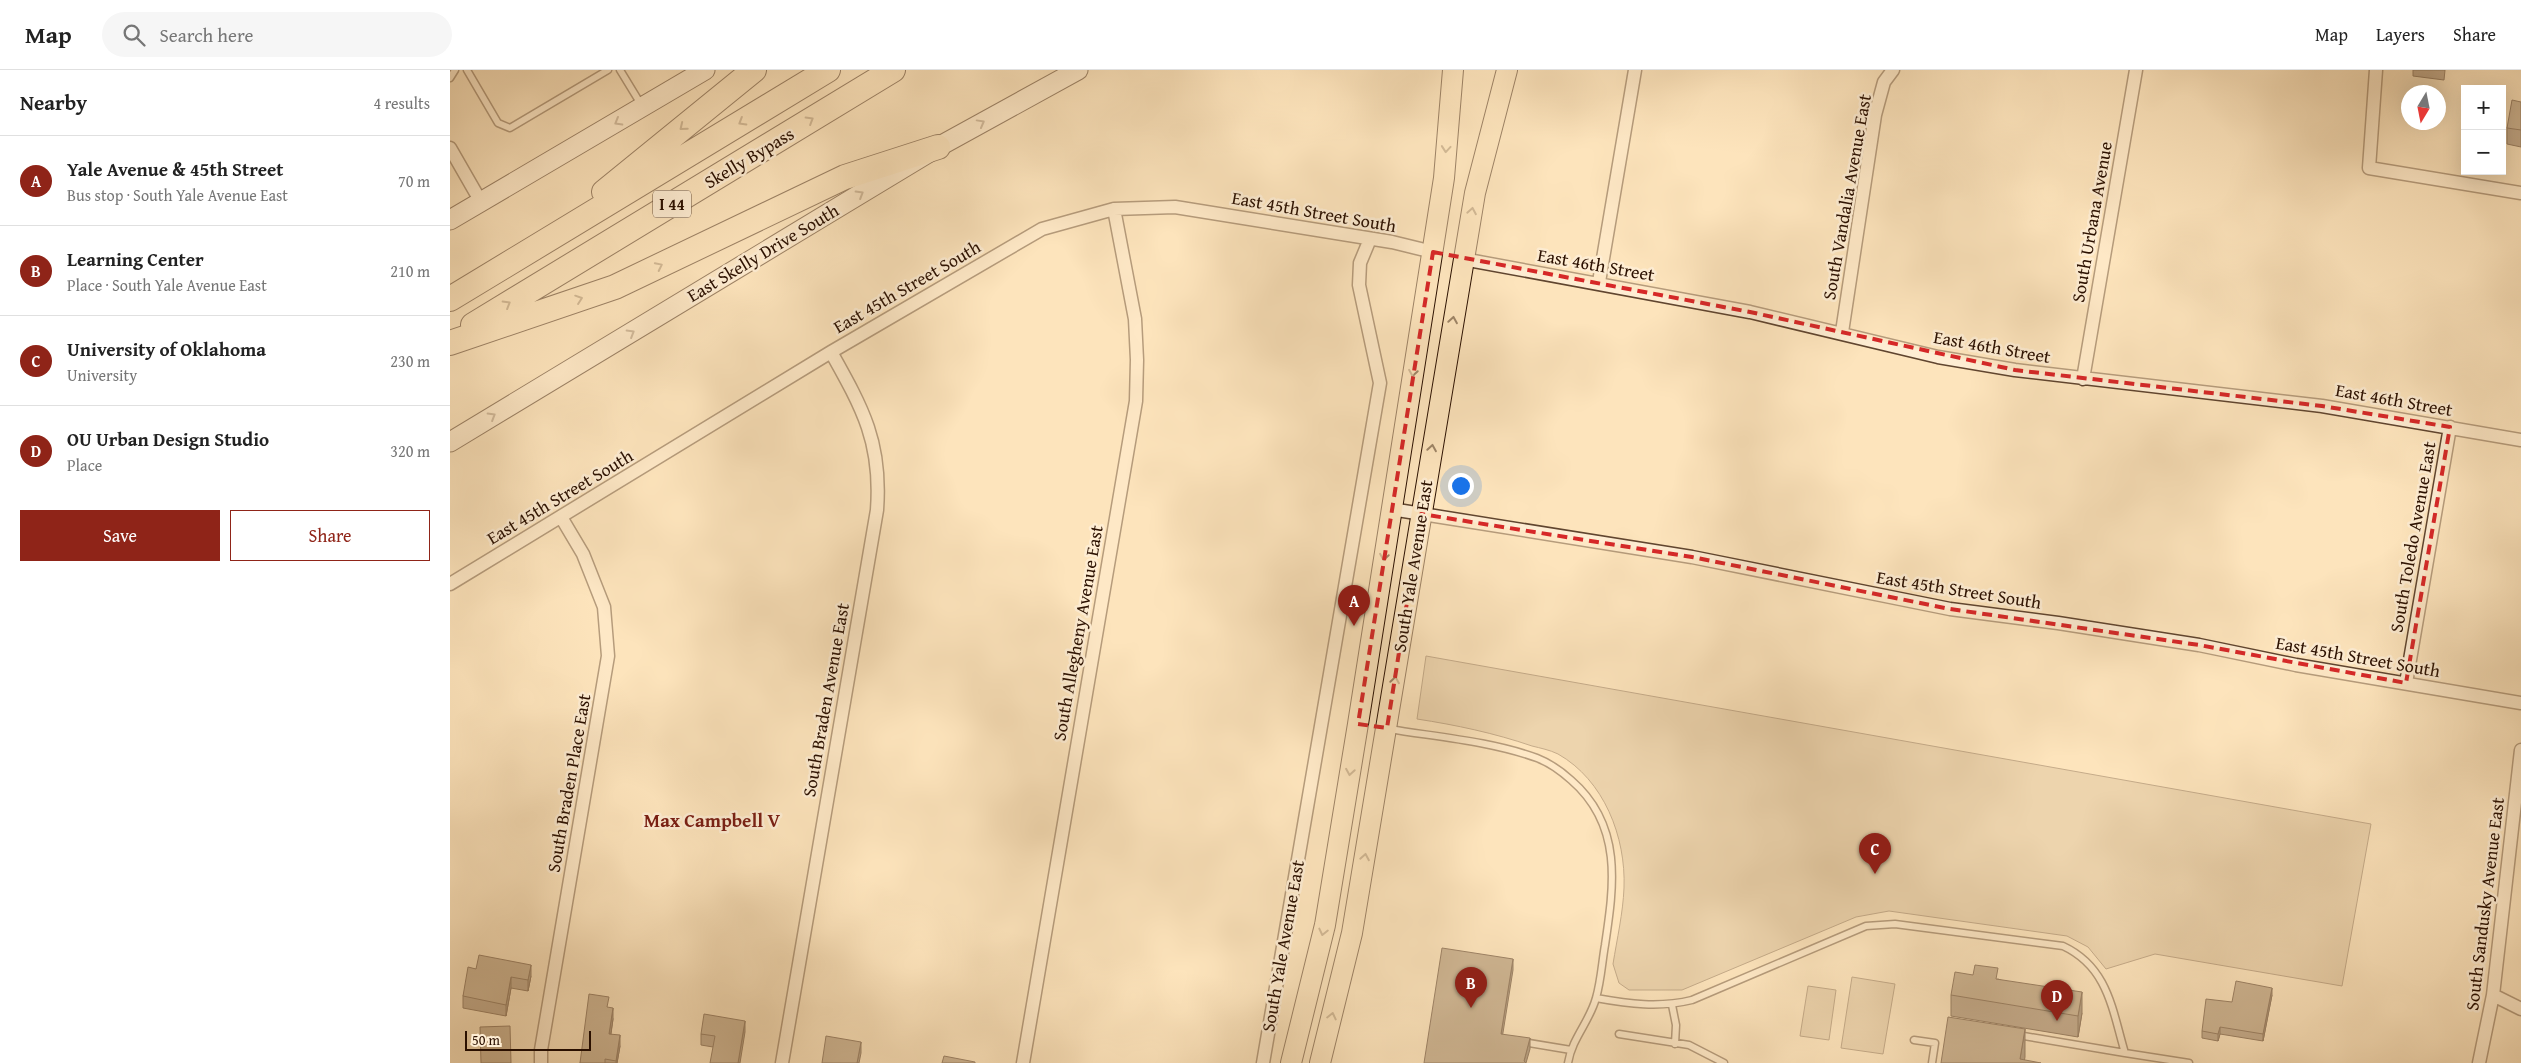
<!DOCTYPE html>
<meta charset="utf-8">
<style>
body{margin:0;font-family:"Gentium Book Plus",serif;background:#f6f6f6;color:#222}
.controls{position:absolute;right:15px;top:15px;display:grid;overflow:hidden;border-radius:0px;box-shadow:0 5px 20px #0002}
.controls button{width:45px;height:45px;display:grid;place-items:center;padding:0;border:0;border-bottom:1px solid #e0e0e0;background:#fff;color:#222;font:25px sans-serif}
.compass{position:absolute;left:1951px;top:15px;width:45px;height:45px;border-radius:50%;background:#fff;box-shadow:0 5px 20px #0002;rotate:190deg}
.scale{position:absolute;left:15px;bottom:12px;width:126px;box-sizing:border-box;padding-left:5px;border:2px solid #2b1000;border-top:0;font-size:14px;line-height:18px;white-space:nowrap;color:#2b1000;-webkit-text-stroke:4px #feedd3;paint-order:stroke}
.you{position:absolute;left:1010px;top:415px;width:18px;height:18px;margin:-12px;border:4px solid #fff;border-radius:50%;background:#1a73e8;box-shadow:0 0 0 8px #1a73e833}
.badge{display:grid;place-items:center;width:32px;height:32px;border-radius:50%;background:#8f2418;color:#fff;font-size:16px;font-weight:700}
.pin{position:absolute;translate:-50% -41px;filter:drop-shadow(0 1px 2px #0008)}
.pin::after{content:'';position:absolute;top:26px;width:18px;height:15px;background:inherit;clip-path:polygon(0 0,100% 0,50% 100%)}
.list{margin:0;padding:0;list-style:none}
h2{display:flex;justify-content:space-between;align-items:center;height:65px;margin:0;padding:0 20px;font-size:21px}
h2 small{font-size:16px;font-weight:400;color:#767676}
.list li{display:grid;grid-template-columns:32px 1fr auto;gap:15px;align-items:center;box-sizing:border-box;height:90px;padding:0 20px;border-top:1px solid #e0e0e0}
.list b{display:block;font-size:19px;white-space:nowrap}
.list p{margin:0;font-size:16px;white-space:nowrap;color:#767676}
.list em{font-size:16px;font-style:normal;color:#767676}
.actions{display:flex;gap:10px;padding:15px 20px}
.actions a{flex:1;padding:11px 0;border:1px solid #8f2418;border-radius:0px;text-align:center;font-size:18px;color:#8f2418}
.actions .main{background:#8f2418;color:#fff}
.icon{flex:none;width:28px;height:28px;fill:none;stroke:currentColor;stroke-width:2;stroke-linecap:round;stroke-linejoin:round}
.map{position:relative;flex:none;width:2071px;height:993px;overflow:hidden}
header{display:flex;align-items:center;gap:30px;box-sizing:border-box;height:70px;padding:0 25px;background:#fff;border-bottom:1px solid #e0e0e0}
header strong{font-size:24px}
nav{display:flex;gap:28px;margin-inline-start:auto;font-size:18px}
.search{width:350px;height:45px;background:#f6f6f6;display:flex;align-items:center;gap:12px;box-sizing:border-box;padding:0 18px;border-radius:28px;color:#767676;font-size:19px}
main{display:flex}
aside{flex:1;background:#fff}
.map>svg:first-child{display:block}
.green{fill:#d9c09c;stroke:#82684e}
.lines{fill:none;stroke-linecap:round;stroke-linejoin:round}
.service-casing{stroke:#60452f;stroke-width:9}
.minor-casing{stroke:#60452f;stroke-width:15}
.secondary-casing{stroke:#2b1000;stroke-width:21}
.primary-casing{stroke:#2b1000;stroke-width:22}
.motorway-casing{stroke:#2b1000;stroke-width:26}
.service{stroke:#feedd3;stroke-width:6}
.minor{stroke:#feedd3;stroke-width:12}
.secondary{stroke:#feedd3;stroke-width:19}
.primary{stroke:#fde4bc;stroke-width:20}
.motorway{stroke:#fde4bc;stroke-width:24}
.wall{fill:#836c54;stroke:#2b1000}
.shaded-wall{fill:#6a5845;stroke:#2b1000}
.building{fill:#987e62;stroke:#2b1000}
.oneway{stroke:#9e8567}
.oneway2{stroke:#9f8a74}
.marked{fill:none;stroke:#d62828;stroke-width:4;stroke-dasharray:10 6;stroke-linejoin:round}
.labels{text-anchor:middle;stroke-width:5;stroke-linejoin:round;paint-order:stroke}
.shield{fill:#feedd3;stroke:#6a523f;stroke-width:1}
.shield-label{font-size:16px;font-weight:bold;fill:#2b1000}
.street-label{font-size:18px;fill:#2b1000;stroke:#feedd3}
.neighbourhood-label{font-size:19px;font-weight:bold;fill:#7a1f14;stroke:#feedd3}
</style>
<header>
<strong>Map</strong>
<div class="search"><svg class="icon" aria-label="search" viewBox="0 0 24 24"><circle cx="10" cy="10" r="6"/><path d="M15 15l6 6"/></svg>Search here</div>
<nav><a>Map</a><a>Layers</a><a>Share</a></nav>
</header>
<main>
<aside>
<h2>Nearby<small>4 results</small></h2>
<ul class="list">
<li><span class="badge">A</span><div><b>Yale Avenue &amp; 45th Street</b><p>Bus stop · South Yale Avenue East</p></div><em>70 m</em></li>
<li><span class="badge">B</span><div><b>Learning Center</b><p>Place · South Yale Avenue East</p></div><em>210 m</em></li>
<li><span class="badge">C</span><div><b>University of Oklahoma</b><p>University</p></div><em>230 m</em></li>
<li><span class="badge">D</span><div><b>OU Urban Design Studio</b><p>Place</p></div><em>320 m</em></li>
</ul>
<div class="actions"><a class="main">Save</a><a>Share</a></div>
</aside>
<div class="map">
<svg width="2071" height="993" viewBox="0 0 2071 993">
<rect width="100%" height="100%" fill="#fde4bc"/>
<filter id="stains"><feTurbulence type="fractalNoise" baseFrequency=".004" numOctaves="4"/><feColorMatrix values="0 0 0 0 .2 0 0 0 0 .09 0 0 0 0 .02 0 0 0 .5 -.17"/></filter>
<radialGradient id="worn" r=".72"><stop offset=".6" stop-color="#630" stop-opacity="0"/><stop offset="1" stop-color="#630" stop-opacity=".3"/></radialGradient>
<path class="green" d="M976 586 1921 754 1892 916 1705 884 1656 899 1638 877 1617 866 1439 841 1406 847 1232 920H1179L1169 913 1163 894C1167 869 1173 843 1174 818 1176 767 1154 710 1108 684 1100 680 1090 678 1082 676 1044 663 1006 655 967 649Z
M1402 907 1445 914 1433 984 1391 978Z
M1358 916 1386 920 1379 970 1350 966Z"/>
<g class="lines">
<defs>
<path id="service" d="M17 0 48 53 60 58 158 0
M170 0 192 36
M0 8 5 0
M939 659C987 667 1040 671 1087 688 1100 693 1111 701 1121 710 1173 755 1164 815 1155 875 1152 892 1151 911 1146 928 1140 951 1122 968 1118 993
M1146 928C1179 934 1209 938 1242 930L1416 856 1445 854 1613 876C1658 897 1662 939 1675 983L1739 993
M1222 935 1226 955 1225 974
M1169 964 1239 975 1274 993
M1568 965 1675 983
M1464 970 1485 973 1482 993
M1073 972 1121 980"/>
<path id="minor" d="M1926 0 1919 98 2071 123
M0 78 31 132
M1013 189 1300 242 1488 287 1565 300 1872 336 2071 370
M1149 212 1185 0
M1392 262 1425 45 1434 12 1443 0
M1633 309 1686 0
M941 439 1242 487 1500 539 1608 553 1749 575 1846 595 2071 633
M0 514 381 282 592 159 664 139 725 137 942 172 983 182
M1956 613 2000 357
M2043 925 2071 939
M91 993V980L158 586 154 537 133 484 111 447
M332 993 427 440C432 373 413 339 381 282
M573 993 686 331 687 290 685 249 664 139
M813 993 930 313 909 215 910 193 920 169
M2029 993 2043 925 2071 680"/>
<path id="secondary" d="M0 150 255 0
M0 372 488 77 628 0"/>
<path id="primary" d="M841 993 875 855 908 654 994 108 1003 0
M870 993 902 863 1025 123 1057 0"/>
<path id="motorway" d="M154 122 304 0
M0 229 378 0
M23 255 443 0
M0 273 165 217 395 107 488 77"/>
</defs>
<use href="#service" class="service-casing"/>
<use href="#minor" class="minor-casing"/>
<use href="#secondary" class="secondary-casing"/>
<use href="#primary" class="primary-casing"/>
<use href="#motorway" class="motorway-casing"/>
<use href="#service" class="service"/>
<use href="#minor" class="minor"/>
<use href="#secondary" class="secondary"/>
<use href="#primary" class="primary"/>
<use href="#motorway" class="motorway"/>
</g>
<path class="wall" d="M1963 0H1995L1994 10 1963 6Z
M2071 32V77L2057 74V58Z
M26 899 81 906 78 921 61 918 56 946 13 938V926Z
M1548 909 1632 943 1628 967 1501 946V925Z
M1822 925 1813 971 1770 964 1768 971 1752 968V961L1782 932Z
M159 938 163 949 161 964 170 976 167 993H130Z
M295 962 263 977 251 975V964Z"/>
<path class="shaded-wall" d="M1063 889V900L1051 975V964Z
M81 895V906L78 921V910Z
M61 907V918L56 946V935Z
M1822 918V925L1813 971V964Z
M1632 922V943L1628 967V946Z
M163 938V949L159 975V964Z
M295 951V962L290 993H288Z
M1770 957V964L1768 971V964Z
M1575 959V987L1574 993 1570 989Z
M170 965V976L167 993H166Z
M1080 968V979L1076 993 1074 991Z
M411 972V983L409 993H407Z"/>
<path class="building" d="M2062 30 2071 32V60L2057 58Z
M992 878 1063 889 1051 964 1080 968 1074 991 1076 993H974Z
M29 885 81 895 78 910 61 907 56 935 13 926 18 897 26 899Z
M1525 895 1548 898 1546 909 1632 922 1628 946 1501 925 1505 902 1523 905Z
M1786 911 1822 918 1813 964 1770 957 1768 964 1752 961 1756 929 1782 932Z
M139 924 159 927 157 937 163 938 159 964 170 965 166 991 155 989V993H130Z
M254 944 295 951 288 993H260L265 966 251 964Z
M1498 947 1575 959 1570 989 1591 993H1491Z
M60 956 61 993H31L30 957Z
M376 966 411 972 407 993H372Z
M494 986 525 992V993H492Z"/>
<defs><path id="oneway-chevron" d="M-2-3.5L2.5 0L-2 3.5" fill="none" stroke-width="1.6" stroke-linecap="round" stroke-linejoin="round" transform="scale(1.25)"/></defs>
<g class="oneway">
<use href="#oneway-chevron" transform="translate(360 50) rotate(-31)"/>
<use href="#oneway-chevron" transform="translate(292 52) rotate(149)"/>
<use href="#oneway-chevron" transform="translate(233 57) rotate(141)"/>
<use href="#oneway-chevron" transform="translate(996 79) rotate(95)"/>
<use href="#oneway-chevron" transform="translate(1022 141) rotate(-80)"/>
<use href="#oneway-chevron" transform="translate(209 196) rotate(-26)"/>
<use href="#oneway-chevron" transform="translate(129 229) rotate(-19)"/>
<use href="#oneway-chevron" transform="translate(57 234) rotate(-31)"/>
<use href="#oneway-chevron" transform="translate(1003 250) rotate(-81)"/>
<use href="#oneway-chevron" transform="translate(963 303) rotate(99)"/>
<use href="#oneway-chevron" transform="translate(982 378) rotate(-81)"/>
<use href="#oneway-chevron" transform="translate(934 487) rotate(99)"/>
<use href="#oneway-chevron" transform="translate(945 610) rotate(-81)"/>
<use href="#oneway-chevron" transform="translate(900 702) rotate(99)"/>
<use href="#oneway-chevron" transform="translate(915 787) rotate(-80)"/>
<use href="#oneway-chevron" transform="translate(873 862) rotate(103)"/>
<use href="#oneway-chevron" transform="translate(882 946) rotate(-77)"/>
</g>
<g class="oneway2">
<use href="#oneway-chevron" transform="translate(168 52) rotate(150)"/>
<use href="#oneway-chevron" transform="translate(531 53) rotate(-29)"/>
<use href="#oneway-chevron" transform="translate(410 124) rotate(-31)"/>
<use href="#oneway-chevron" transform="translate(181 263) rotate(-31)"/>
<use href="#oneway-chevron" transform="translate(42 346) rotate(-31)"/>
</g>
<path d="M0 0H2071V993H0ZM983 182 1300 242 1565 300 1872 336 2000 357 1956 613 1749 575 1500 539 1242 487 971 444 937 658 908 654Z" fill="#fde4bc" fill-opacity=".55" fill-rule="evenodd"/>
<path class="marked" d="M983 182 1300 242 1565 300 1872 336 2000 357 1956 613 1749 575 1500 539 1242 487 971 444 937 658 908 654Z"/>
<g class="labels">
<rect class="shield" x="203" y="120.5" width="38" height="27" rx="4"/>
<g class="shield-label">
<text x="222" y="140">I 44</text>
</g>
<g class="street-label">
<text transform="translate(299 88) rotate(-31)" y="6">Skelly Bypass</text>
<text transform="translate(1397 127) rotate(-80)" y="6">South Vandalia Avenue East</text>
<text transform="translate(864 142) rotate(10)" y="6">East 45th Street South</text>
<text transform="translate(1642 152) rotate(-80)" y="6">South Urbana Avenue</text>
<text transform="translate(313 183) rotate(-31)" y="6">East Skelly Drive South</text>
<text transform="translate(1146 195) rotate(10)" y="6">East 46th Street</text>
<text transform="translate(457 217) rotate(-30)" y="6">East 45th Street South</text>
<text transform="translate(1542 277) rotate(10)" y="6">East 46th Street</text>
<text transform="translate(1944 330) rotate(10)" y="6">East 46th Street</text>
<text transform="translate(110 427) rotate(-31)" y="6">East 45th Street South</text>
<text transform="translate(1963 467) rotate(-80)" y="6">South Toledo Avenue East</text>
<text transform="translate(963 496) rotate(-81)" y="6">South Yale Avenue East</text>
<text transform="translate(1509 520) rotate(9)" y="6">East 45th Street South</text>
<text transform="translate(628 563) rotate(-80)" y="6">South Allegheny Avenue East</text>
<text transform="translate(1908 587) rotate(10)" y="6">East 45th Street South</text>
<text transform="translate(376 630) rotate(-80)" y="6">South Braden Avenue East</text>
<text transform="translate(119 713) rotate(-80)" y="6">South Braden Place East</text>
<text transform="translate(2035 834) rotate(-83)" y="6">South Sandusky Avenue East</text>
<text transform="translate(833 876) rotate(-80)" y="6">South Yale Avenue East</text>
</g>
<g class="neighbourhood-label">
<text x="262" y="757">Max Campbell V</text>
</g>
</g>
<rect width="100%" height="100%" filter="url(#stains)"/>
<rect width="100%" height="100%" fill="url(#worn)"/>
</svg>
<div class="controls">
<button>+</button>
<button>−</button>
</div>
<svg class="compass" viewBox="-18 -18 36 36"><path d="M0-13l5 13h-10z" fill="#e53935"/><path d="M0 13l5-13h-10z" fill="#767676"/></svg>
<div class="scale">50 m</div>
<div class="you"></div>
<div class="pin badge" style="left:904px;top:556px">A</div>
<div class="pin badge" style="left:1021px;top:938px">B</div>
<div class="pin badge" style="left:1425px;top:804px">C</div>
<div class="pin badge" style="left:1607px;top:951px">D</div>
</div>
</main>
